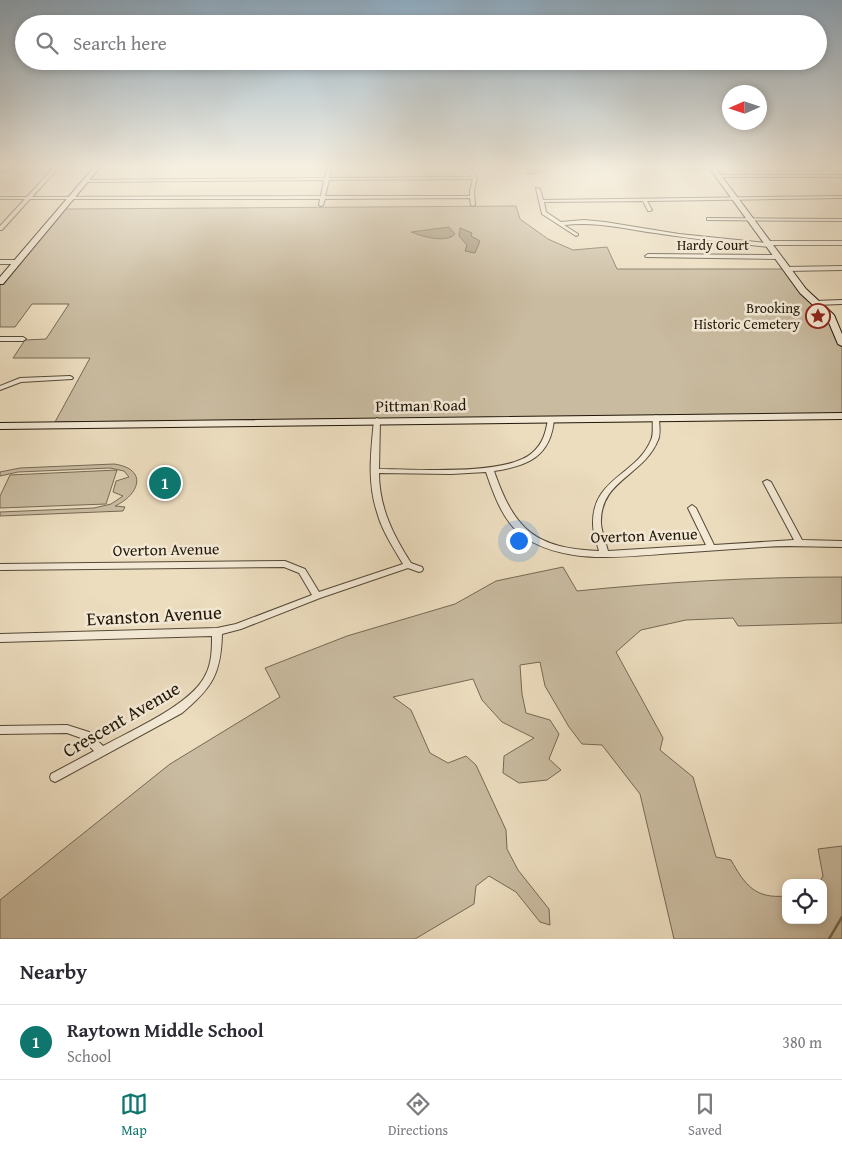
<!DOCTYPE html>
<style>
body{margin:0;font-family:"Gentium Book Plus",serif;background:#f2f2f3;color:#2b2b33}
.controls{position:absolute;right:15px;bottom:15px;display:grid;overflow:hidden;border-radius:10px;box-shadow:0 2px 8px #0003}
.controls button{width:45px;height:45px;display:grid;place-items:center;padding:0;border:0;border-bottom:1px solid #e1e1e2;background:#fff;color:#2b2b33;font:25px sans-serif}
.compass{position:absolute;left:722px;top:85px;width:45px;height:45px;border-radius:50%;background:#fff;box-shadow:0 2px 8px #0003;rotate:267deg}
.you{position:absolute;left:518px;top:540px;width:18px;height:18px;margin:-12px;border:4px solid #fff;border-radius:50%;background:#1a73e8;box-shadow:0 0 0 8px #1a73e833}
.badge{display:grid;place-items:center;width:32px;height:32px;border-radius:50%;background:#0f766e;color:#fff;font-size:16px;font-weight:700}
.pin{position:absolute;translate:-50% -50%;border:2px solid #fff;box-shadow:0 1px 5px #0006}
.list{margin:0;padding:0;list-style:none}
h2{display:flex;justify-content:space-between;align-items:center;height:65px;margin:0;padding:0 20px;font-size:21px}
h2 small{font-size:16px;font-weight:400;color:#7c7c81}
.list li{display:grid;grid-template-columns:32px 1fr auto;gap:15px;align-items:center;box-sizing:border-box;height:75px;padding:0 20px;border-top:1px solid #e1e1e2}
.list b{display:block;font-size:19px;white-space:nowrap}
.list p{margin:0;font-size:16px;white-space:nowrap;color:#7c7c81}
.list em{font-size:16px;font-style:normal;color:#7c7c81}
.icon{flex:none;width:28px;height:28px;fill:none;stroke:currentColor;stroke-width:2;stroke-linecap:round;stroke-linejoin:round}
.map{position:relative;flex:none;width:842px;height:939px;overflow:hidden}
.search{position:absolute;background:#fff;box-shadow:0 2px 8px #0003;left:15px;right:15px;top:15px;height:55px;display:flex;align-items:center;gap:12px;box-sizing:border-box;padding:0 18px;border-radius:28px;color:#7c7c81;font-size:19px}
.sheet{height:140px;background:#fff}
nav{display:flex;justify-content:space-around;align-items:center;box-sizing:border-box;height:70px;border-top:1px solid #e1e1e2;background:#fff;font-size:14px;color:#7c7c81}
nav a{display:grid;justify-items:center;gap:2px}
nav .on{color:#0f766e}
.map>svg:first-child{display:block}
.green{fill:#c9bba0;stroke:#756954}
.water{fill:#a79a81;stroke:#716651}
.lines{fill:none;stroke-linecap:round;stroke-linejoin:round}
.stream{stroke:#716651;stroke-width:2.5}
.street-casing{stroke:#544836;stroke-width:2}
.secondary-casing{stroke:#211709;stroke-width:2}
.street{fill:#f3e9d5;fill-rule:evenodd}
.secondary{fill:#f3e9d5;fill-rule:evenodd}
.labels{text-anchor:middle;stroke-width:5;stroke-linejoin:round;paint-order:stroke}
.far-street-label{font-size:14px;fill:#211709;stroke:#f3e9d5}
.far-poi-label{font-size:14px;fill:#211709;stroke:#f3e9d5;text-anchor:end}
.street-label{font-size:16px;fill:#211709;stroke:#f3e9d5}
.near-street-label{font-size:19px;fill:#211709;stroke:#f3e9d5}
</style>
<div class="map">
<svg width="842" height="939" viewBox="0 0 842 939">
<rect width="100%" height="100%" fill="#ecddbf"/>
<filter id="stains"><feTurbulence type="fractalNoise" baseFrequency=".004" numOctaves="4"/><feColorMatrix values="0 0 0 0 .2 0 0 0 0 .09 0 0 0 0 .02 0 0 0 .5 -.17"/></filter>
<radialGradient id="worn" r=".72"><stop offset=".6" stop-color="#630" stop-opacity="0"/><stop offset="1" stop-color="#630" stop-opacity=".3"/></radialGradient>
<path class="green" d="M516 206 520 219 548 239 573 250 607 247 617 269H784L827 316 836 339 842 347V414L55 422 90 358H13L25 340 46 339 69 304H32L15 327H0V286L65 209Z
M114 464C149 469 139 495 115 506L125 507 123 511 0 516V512L94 508 111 504 123 496 113 492 116 481 129 477 124 471 110 468 18 472 0 476V472L20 468Z
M117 470 106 504 0 508V496L10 475Z
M563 567 577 591C665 582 753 577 842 577V623L738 626 733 618 686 620 641 630 616 652 663 738 660 750 693 777 716 857 731 860C745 885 755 899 786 896V920H823V883H819L823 876 818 849 842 846V939H674L640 794 602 745 582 744 569 727 545 686 540 662 520 665 522 694 526 713 550 720 559 734 549 759 561 770 547 780 519 783 503 773 504 756 534 738 502 722 482 700 473 679 393 697 411 710 430 753 448 763 466 756 476 765 506 830 507 849 518 870 549 909 550 925 540 922 516 892 489 876 476 886 474 904 415 939H0V900L170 764 280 697 265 668 347 636 455 604 496 581Z"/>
<path class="water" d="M449 227 455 234C446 244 421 236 411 232Z
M460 228 472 233 471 236 480 241 475 253 465 251 467 245 459 236Z"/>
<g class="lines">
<path class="stream" d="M829 939 842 917"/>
<defs>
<path id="street" d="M13 166H21L0 172V170Z
M55 166H60L32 197 321 196 324 180 85 182 83 181 85 180 325 178 328 166H332L329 178 472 177 468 171 458 166C469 166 471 169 477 178L474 191 475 205 473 206 471 205 470 198 325 199 323 205 321 206 319 205 320 199H30L2 230H0V226L25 199H0V197H27ZM473 179 470 191V196H325L329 180Z
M714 166 713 168H712L552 169 529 174 527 173 552 167Z
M719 175H842V177H717V176Z
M536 188 540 189 543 200 842 196V198L647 201 652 210 650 211H648L643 201 544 202 546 212 561 222 584 220 605 222 679 234 766 243 768 241H842V245H771L769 247C731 243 693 239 655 233 625 229 596 221 564 225L578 234V235L576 236 542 214Z
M707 218 842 219V221L709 220H707Z
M648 254 777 255 780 257 777 259 646 257 645 256Z
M0 260H17L20 262 17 264H0Z
M842 266V270L786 271 783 269 786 267Z
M842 300V304L815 305 812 303 815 301Z
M0 337H23L26 339 23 341H0Z
M70 376 72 377 73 378 72 379 21 382 0 390V386L20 378Z
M656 415 659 417C659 424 661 434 658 440 644 476 599 480 601 524 602 533 606 543 608 551L706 545 688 508 692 505 696 508 714 545 794 540 763 482 767 480 771 482 802 540 842 541V547C815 547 789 545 763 547 734 549 705 551 676 553 626 556 568 566 524 537 503 522 494 495 486 472L451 474 379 473C379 507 393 535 411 563L422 567 423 569 422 571 419 572 408 568 320 598 241 629 222 634C221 674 212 688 182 713L59 780 55 782 51 780 50 777 51 774 94 751 81 738 67 733 0 734V726L67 725 89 732 103 746C132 730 193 704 206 674 212 662 212 648 212 636L0 642V634L217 628 236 624 312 595 299 573 284 567 0 570V564L285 561 305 569 319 592 403 564C393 547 382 531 377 512 367 482 371 451 374 420L377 418 380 420 379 469C415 469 506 476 532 453 543 444 546 432 548 419L551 417 553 418 554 419C551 457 527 466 494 471 515 531 535 548 599 551 597 543 593 533 593 524 592 478 637 475 651 440 654 434 652 424 653 417Z"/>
<path id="secondary" d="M95 166H101L3 284H0V277Z
M708 166H714L806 289 834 315 842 334V346L838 344 827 318 800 293Z
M842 413V419L0 429V423Z"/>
</defs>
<use href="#street" class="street-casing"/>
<use href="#secondary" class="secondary-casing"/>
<use href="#street" class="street"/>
<use href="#secondary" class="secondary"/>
</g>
<linearGradient id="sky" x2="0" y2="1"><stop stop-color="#8eaabf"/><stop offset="0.56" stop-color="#f6f0e2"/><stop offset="1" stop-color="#f6f0e2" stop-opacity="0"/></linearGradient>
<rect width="842" height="298" fill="url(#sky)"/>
<defs>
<symbol id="sight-ring" viewBox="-11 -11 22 22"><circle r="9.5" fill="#f3e9d5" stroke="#8f2418" stroke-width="1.5"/><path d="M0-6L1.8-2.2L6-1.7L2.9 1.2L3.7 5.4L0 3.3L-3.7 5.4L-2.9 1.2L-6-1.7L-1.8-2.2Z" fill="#8f2418"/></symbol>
</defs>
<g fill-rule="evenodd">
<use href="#sight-ring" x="804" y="302" width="28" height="28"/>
</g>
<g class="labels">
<g class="far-street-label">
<text x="713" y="250">Hardy Court</text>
</g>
<g class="far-poi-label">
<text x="800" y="313">Brooking<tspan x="800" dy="16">Historic Cemetery</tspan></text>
</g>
<g class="street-label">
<text transform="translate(421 405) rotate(-1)" y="6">Pittman Road</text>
<text transform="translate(644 535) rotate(-2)" y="6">Overton Avenue</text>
<text transform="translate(166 549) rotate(-1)" y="6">Overton Avenue</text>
</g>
<g class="near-street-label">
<text transform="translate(154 615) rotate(-3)" y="7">Evanston Avenue</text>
<text transform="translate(121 719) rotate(-30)" y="7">Crescent Avenue</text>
</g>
</g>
<rect width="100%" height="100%" filter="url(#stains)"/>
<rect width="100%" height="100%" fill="url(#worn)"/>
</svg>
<div class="controls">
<button><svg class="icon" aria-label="locate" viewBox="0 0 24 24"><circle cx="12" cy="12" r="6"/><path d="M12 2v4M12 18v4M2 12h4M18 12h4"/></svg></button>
</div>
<svg class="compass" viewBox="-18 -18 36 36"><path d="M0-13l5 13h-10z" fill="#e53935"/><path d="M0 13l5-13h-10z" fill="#7c7c81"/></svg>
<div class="you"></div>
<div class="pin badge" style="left:165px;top:483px">1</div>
<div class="search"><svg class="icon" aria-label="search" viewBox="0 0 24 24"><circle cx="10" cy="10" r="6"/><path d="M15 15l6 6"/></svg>Search here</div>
</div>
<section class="sheet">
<h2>Nearby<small></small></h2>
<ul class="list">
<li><span class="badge">1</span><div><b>Raytown Middle School</b><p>School</p></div><em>380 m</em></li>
</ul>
</section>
<nav>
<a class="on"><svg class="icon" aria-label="map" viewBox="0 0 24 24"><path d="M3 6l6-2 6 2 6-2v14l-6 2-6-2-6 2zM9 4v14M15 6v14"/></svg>Map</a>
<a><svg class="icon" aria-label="directions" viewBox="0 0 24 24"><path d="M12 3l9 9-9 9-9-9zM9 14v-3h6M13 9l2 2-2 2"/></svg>Directions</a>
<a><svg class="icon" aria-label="saved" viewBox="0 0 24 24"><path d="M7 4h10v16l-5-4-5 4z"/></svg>Saved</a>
</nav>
